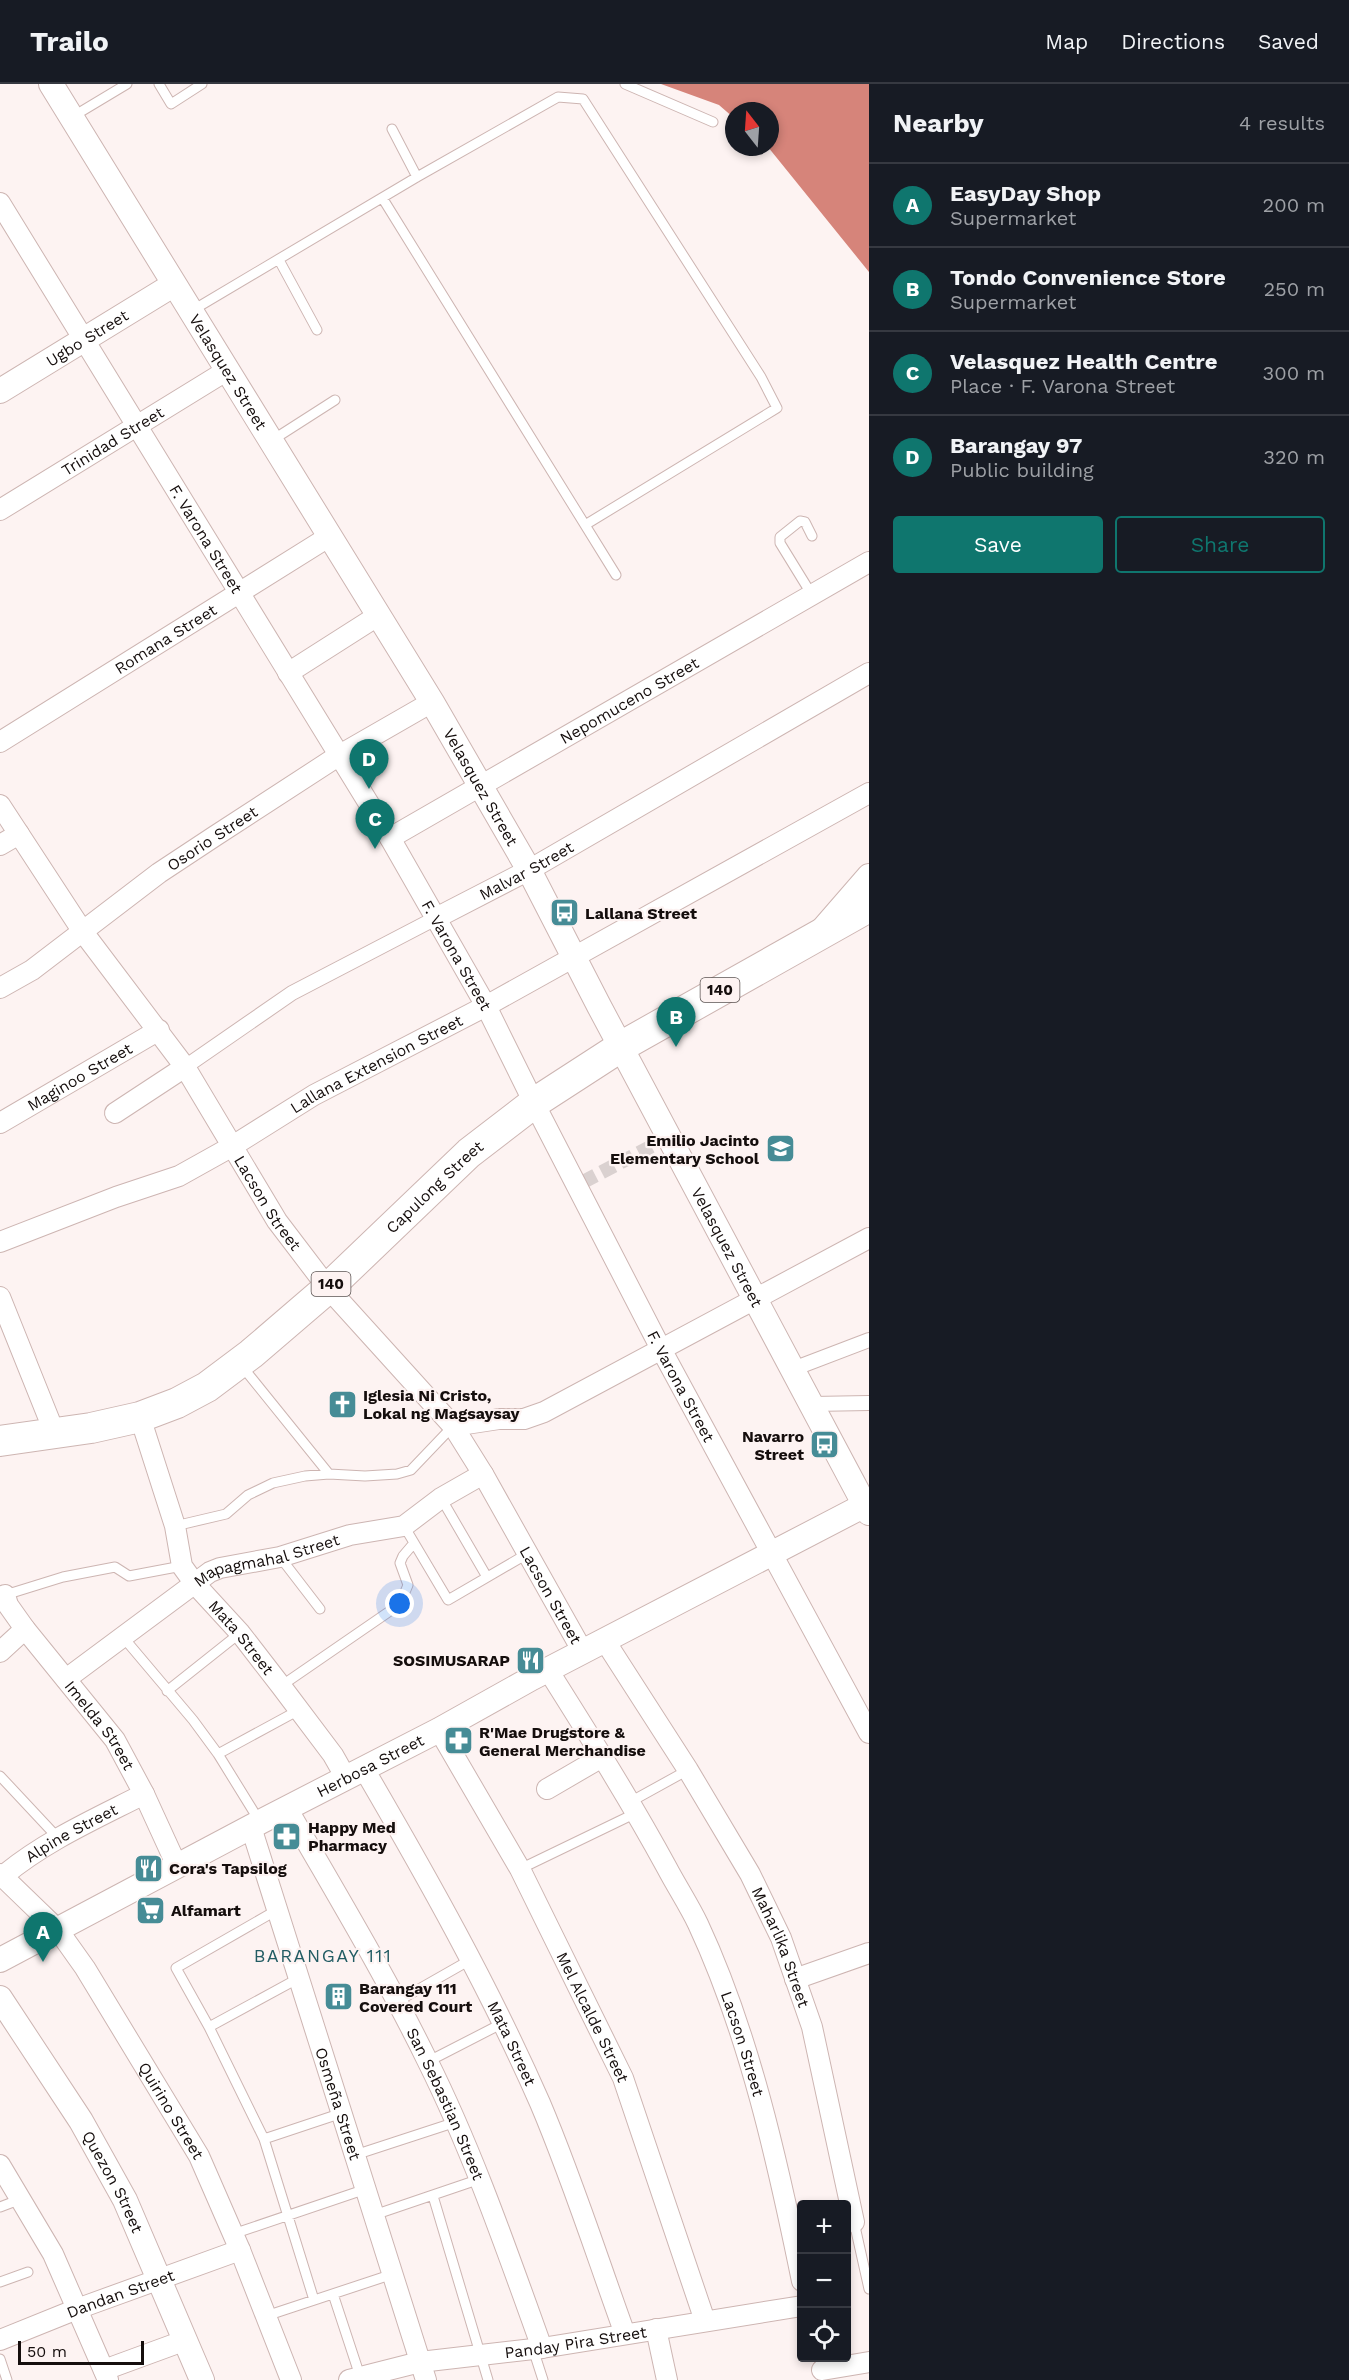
<!DOCTYPE html>
<meta charset="utf-8">
<style>
body{margin:0;font-family:"Work Sans",sans-serif;background:#242831;color:#f1f3f6}
.controls{position:absolute;right:18px;bottom:18px;display:grid;overflow:hidden;border-radius:6px;box-shadow:0 3px 9px #0003}
.controls button{width:54px;height:54px;display:grid;place-items:center;padding:0;border:0;border-bottom:2px solid #363941;background:#171b24;color:#f1f3f6;font:30px sans-serif}
.compass{position:absolute;left:725px;top:18px;width:54px;height:54px;border-radius:50%;background:#171b24;box-shadow:0 3px 9px #0003;rotate:343deg}
.scale{position:absolute;left:18px;bottom:15px;width:126px;box-sizing:border-box;padding-left:6px;border:3px solid #150e0d;border-top:0;font-size:16px;line-height:21px;white-space:nowrap;color:#150e0d;-webkit-text-stroke:4px #fdf3f2;paint-order:stroke}
.you{position:absolute;left:400px;top:1520px;width:21px;height:21px;margin:-15px;border:4px solid #fff;border-radius:50%;background:#1a73e8;box-shadow:0 0 0 9px #1a73e833}
.badge{display:grid;place-items:center;width:39px;height:39px;border-radius:50%;background:#0f766e;color:#fff;font-size:20px;font-weight:700}
.pin{position:absolute;translate:-50% -50px;filter:drop-shadow(0 2px 3px #0008)}
.pin::after{content:'';position:absolute;top:32px;width:21px;height:18px;background:inherit;clip-path:polygon(0 0,100% 0,50% 100%)}
.list{margin:0;padding:0;list-style:none}
h2{display:flex;justify-content:space-between;align-items:center;height:78px;margin:0;padding:0 24px;font-size:26px}
h2 small{font-size:20px;font-weight:400;color:#9ea1a6}
.list li{display:grid;grid-template-columns:39px 1fr auto;gap:18px;align-items:center;box-sizing:border-box;height:84px;padding:0 24px;border-top:2px solid #363941}
.list b{display:block;font-size:22px;white-space:nowrap}
.list p{margin:0;font-size:20px;white-space:nowrap;color:#9ea1a6}
.list em{font-size:20px;font-style:normal;color:#9ea1a6}
.actions{display:flex;gap:12px;padding:18px 24px}
.actions a{flex:1;padding:14px 0;border:2px solid #0f766e;border-radius:6px;text-align:center;font-size:21px;color:#0f766e}
.actions .main{background:#0f766e;color:#fff}
.icon{flex:none;width:33px;height:33px;fill:none;stroke:currentColor;stroke-width:2;stroke-linecap:round;stroke-linejoin:round}
.map{position:relative;flex:none;width:869px;height:2296px;overflow:hidden}
header{display:flex;align-items:center;gap:36px;box-sizing:border-box;height:84px;padding:0 30px;background:#171b24;border-bottom:2px solid #363941}
header strong{font-size:28px}
nav{display:flex;gap:33px;margin-inline-start:auto;font-size:21px}
main{display:flex}
aside{flex:1;background:#171b24}
.map>svg:first-child{display:block}
.water{fill:#d6847a}
.lines{fill:none;stroke-linecap:round;stroke-linejoin:round}
.pedestrian-tunnel{stroke:#dad1d0;stroke-width:14;stroke-dasharray:14 7;stroke-linecap:butt}
.service-casing{stroke:#cdb5b2;stroke-width:11}
.pedestrian-casing{stroke:#cdb5b2;stroke-width:16}
.minor-casing{stroke:#cdb5b2;stroke-width:22}
.tertiary-casing{stroke:#cdb5b2;stroke-width:26}
.primary-casing{stroke:#cdb5b2;stroke-width:32}
.service{stroke:#fff;stroke-width:9}
.pedestrian{stroke:#fff;stroke-width:14}
.minor{stroke:#fff;stroke-width:20}
.tertiary{stroke:#fff;stroke-width:24}
.primary{stroke:#fff;stroke-width:30}
.labels{text-anchor:middle;stroke-width:4.5;stroke-linejoin:round;paint-order:stroke}
.shield{fill:#fdf3f2;stroke:#5b5352;stroke-width:1.5}
.shield-label{font-size:15px;font-weight:bold;fill:#150e0d}
.street-label{font-size:16px;fill:#150e0d;stroke:#fdf3f2}
.poi-label{font-size:16px;font-weight:bold;fill:#150e0d;stroke:#fdf3f2;text-anchor:start}
.neighbourhood-label{font-size:18px;letter-spacing:1.5px;fill:#225c63;stroke:#fdf3f2}
</style>
<header>
<strong>Trailo</strong>
<nav><a>Map</a><a>Directions</a><a>Saved</a></nav>
</header>
<main>
<div class="map">
<svg width="869" height="2296" viewBox="0 0 869 2296">
<rect width="100%" height="100%" fill="#fdf3f2"/>
<path class="water" d="M661 0H869V188L768 63 770 27H734V34L719 21Z"/>
<g class="lines">
<path class="pedestrian-tunnel" d="M583 1098 654 1061"/>
<defs>
<path id="service" d="M159 0 171 20 202 0
M625 0 713 38
M72 33 127 0
M392 45 417 93
M383 115 616 491
M279 176 317 246
M193 226 417 93 558 13 583 15 761 293 777 324 585 441
M271 357 335 316
M812 452 805 438 800 437 780 453V459L812 511
M241 1281 329 1390
M441 1414 487 1493
M175 1442 226 1430 248 1411 273 1399 305 1392 329 1390 365 1392 397 1390 411 1386 453 1342
M404 1442 448 1516 527 1470
M280 1473 320 1525
M5 1511 63 1493 115 1483 129 1492 182 1482
M123 1553 193 1636 218 1670 260 1738
M281 1602 390 1527 403 1513 408 1501 400 1479 403 1472 414 1459
M167 1607 240 1549
M218 1670 299 1626
M0 1692 58 1754
M630 1718 688 1686
M520 1785 636 1729
M277 1826 176 1884 209 1943 264 2055 314 2216
M398 1917 470 1876
M209 1943 299 1894
M429 1977 503 1939
M264 2055 342 2029
M355 2071 456 2038
M433 2112 488 2296
M0 2123 21 2115
M374 2131 480 2095
M854 2138 869 2205
M233 2150 366 2105
M0 2198 28 2188
M333 2210 360 2292
M266 2232 393 2190
M533 2265 543 2296
M0 2275 7 2296"/>
<path id="pedestrian" d="M185 983 292 909 436 834
M793 1285 869 1256
M812 1320 869 1319"/>
<g id="minor">
<path id="s1" d="M0 119 390 754 486 922 534 1019 661 1265 869 1649"/>
<path id="s2" d="M0 426 226 287"/>
<path d="M288 589 379 531"/>
<path id="s3" d="M0 658 330 452"/>
<path id="s4" d="M0 721 83 848 185 983 277 1137 328 1204 453 1342 483 1390 583 1568"/>
<path id="s5" d="M390 754 869 478"/>
<path d="M0 761 19 750"/>
<path id="s6" d="M436 834 529 786 869 589"/>
<path id="s7" d="M0 904 32 886 159 789 215 752 338 672 432 618"/>
<path d="M115 1029 185 983"/>
<path id="s8" d="M0 1039 159 946"/>
<path id="s9" d="M0 1158 116 1113 179 1092 231 1063 314 1011 486 922 869 709"/>
<path d="M0 1213 55 1350"/>
<path id="s10" d="M140 1333 175 1442 182 1482 195 1500 240 1549 281 1602 333 1671 346 1694"/>
<path d="M453 1342 499 1335H524L544 1328 869 1154"/>
<path id="s11" d="M5 1511 8 1521 25 1545 115 1656 144 1710 177 1782"/>
<path id="s12" d="M605 1557 688 1686 750 1790 781 1854 812 1943 854 2138"/>
<path d="M0 1568 25 1545"/>
<path id="s13" d="M548 1586C589 1651 630 1716 667 1784 677 1803 689 1821 698 1840 749 1949 778 2079 802 2197"/>
<path id="s14" d="M66 1595 210 1488 220 1484 280 1473 350 1451 404 1442 441 1414 483 1390"/>
<path id="s15" d="M439 1646 520 1785 623 1994 705 2237"/>
<path id="s16" d="M364 1685C427 1793 489 1903 540 2019 572 2094 597 2173 625 2250"/>
<path d="M547 1705 602 1673"/>
<path id="s17" d="M287 1724C335 1808 385 1890 427 1976 473 2068 507 2167 542 2264"/>
<path id="s18" d="M251 1743 426 2296"/>
<path id="s19" d="M0 1790 58 1846 85 1884 199 2072 240 2166 291 2296"/>
<path id="s20" d="M3 1792C45 1757 95 1735 144 1710"/>
<path d="M795 1895 869 1869"/>
<path d="M0 2081 53 2170 108 2296"/>
<path d="M656 2245 667 2296"/>
<path id="s21" d="M0 2256 77 2225 240 2166"/>
<path d="M104 2286 186 2256"/>
<path d="M822 2286 869 2278"/>
<path id="s22" d="M349 2296 420 2278 542 2264 802 2222"/>
</g>
<g id="tertiary">
<path id="s23" d="M51 0 432 618 529 786 599 922 869 1429"/>
<path id="s24" d="M0 307 173 201"/>
<path d="M823 845 869 792"/>
<path id="s25" d="M0 1876 260 1738 439 1646 532 1594 865 1421"/>
<path id="s26" d="M0 1914 81 2037 125 2116 202 2296"/>
</g>
<g id="primary">
<path id="s27" d="M0 1357 91 1344 140 1333 177 1319 207 1303 251 1270 328 1204 469 1069 534 1019 622 962 869 823"/>
</g>
</defs>
<use href="#service" class="service-casing"/>
<use href="#pedestrian" class="pedestrian-casing"/>
<use href="#minor" class="minor-casing"/>
<use href="#tertiary" class="tertiary-casing"/>
<use href="#primary" class="primary-casing"/>
<use href="#service" class="service"/>
<use href="#pedestrian" class="pedestrian"/>
<use href="#minor" class="minor"/>
<use href="#tertiary" class="tertiary"/>
<use href="#primary" class="primary"/>
</g>
<defs>
<symbol id="bus-square" viewBox="-11 -11 22 22"><rect x="-9" y="-9" width="18" height="18" rx="4" fill="#468c96" stroke="#fdf3f2"/><path d="M-5-6H5V4H4V6H2V4H-2V6H-4V4H-5ZM-3.5-4V0h7V-4ZM-3.5 1.2v1.5H-2V1.2ZM2 1.2v1.5H3.5V1.2Z" fill="#fff"/></symbol>
<symbol id="school-square" viewBox="-11 -11 22 22"><rect x="-9" y="-9" width="18" height="18" rx="4" fill="#468c96" stroke="#fdf3f2"/><path d="M0-5L7-2L0 1L-7-2ZM-4 1L0 2.5L4 1V4Q0 6-4 4Z" fill="#fff"/></symbol>
<symbol id="church-square" viewBox="-11 -11 22 22"><rect x="-9" y="-9" width="18" height="18" rx="4" fill="#468c96" stroke="#fdf3f2"/><path d="M-1.2-6h2.4v3.5h3.3v2.4h-3.3V6h-2.4V-.1h-3.3v-2.4h3.3Z" fill="#fff"/></symbol>
<symbol id="restaurant-square" viewBox="-11 -11 22 22"><rect x="-9" y="-9" width="18" height="18" rx="4" fill="#468c96" stroke="#fdf3f2"/><path d="M-5-6h1v4h1v-4h1v4h1v-4h1v5L-1.5 .5V6h-2V.5L-5-1ZM5-6V6H3V1.5H1.5Q1.5-4 5-6Z" fill="#fff"/></symbol>
<symbol id="pharmacy-square" viewBox="-11 -11 22 22"><rect x="-9" y="-9" width="18" height="18" rx="4" fill="#468c96" stroke="#fdf3f2"/><path d="M-2-6h4v4h4v4h-4v4h-4v-4h-4v-4h4Z" fill="#fff"/></symbol>
<symbol id="supermarket-square" viewBox="-11 -11 22 22"><rect x="-9" y="-9" width="18" height="18" rx="4" fill="#468c96" stroke="#fdf3f2"/><path d="M-6-5.5h2.5l.6 2H6L4.5 2H-2.5L-4.4-4H-6ZM-1.5 3.2a1.3 1.3 0 1 0 .1 0ZM3 3.2a1.3 1.3 0 1 0 .1 0Z" fill="#fff"/></symbol>
<symbol id="building-square" viewBox="-11 -11 22 22"><rect x="-9" y="-9" width="18" height="18" rx="4" fill="#468c96" stroke="#fdf3f2"/><path d="M-4-6H4V6H1V3H-1V6H-4ZM-2.5-4.3h1.7v1.8h-1.7ZM.8-4.3h1.7v1.8H.8ZM-2.5-1h1.7V.8h-1.7ZM.8-1h1.7V.8H.8Z" fill="#fff"/></symbol>
</defs>
<g fill-rule="evenodd">
<use href="#bus-square" x="548" y="812" width="33" height="33"/>
<use href="#school-square" x="764" y="1048" width="33" height="33"/>
<use href="#church-square" x="326" y="1304" width="33" height="33"/>
<use href="#bus-square" x="808" y="1344" width="33" height="33"/>
<use href="#restaurant-square" x="514" y="1560" width="33" height="33"/>
<use href="#pharmacy-square" x="442" y="1640" width="33" height="33"/>
<use href="#pharmacy-square" x="270" y="1736" width="33" height="33"/>
<use href="#restaurant-square" x="132" y="1768" width="33" height="33"/>
<use href="#supermarket-square" x="134" y="1810" width="33" height="33"/>
<use href="#building-square" x="322" y="1896" width="33" height="33"/>
</g>
<g class="labels">
<g class="shield">
<rect x="700.5" y="894" width="39" height="24" rx="4.5"/>
<rect x="311.5" y="1188" width="39" height="24" rx="4.5"/>
</g>
<g class="shield-label">
<text x="720" y="911">140</text>
<text x="331" y="1205">140</text>
</g>
<g class="street-label">
<text dy="6" stroke="none"><textPath href="#s24" startOffset="102">Ugbo Street</textPath></text>
<text dy="6" stroke="none"><textPath href="#s23" startOffset="338">Velasquez Street</textPath></text>
<text dy="6" stroke="none"><textPath href="#s2" startOffset="132">Trinidad Street</textPath></text>
<text dy="6" stroke="none"><textPath href="#s1" startOffset="394">F. Varona Street</textPath></text>
<text dy="6" stroke="none"><textPath href="#s3" startOffset="195">Romana Street</textPath></text>
<text dy="6" stroke="none"><textPath href="#s5" startOffset="276">Nepomuceno Street</textPath></text>
<text dy="6" stroke="none"><textPath href="#s23" startOffset="824">Velasquez Street</textPath></text>
<text dy="6" stroke="none"><textPath href="#s7" startOffset="260">Osorio Street</textPath></text>
<text dy="6" stroke="none"><textPath href="#s6" startOffset="102">Malvar Street</textPath></text>
<text dy="6" stroke="none"><textPath href="#s1" startOffset="880">F. Varona Street</textPath></text>
<text dy="6" stroke="none"><textPath href="#s9" startOffset="418">Lallana Extension Street</textPath></text>
<text dy="6" stroke="none"><textPath href="#s8" startOffset="92">Maginoo Street</textPath></text>
<text dy="6" stroke="none"><textPath href="#s27" startOffset="519">Capulong Street</textPath></text>
<text dy="6" stroke="none"><textPath href="#s4" startOffset="480">Lacson Street</textPath></text>
<text dy="6" stroke="none"><textPath href="#s23" startOffset="1346">Velasquez Street</textPath></text>
<text dy="6" stroke="none"><textPath href="#s1" startOffset="1366">F. Varona Street</textPath></text>
<text dy="6" stroke="none"><textPath href="#s14" startOffset="237">Mapagmahal Street</textPath></text>
<text dy="6" stroke="none"><textPath href="#s4" startOffset="966">Lacson Street</textPath></text>
<text dy="6" stroke="none"><textPath href="#s10" startOffset="248">Mata Street</textPath></text>
<text dy="6" stroke="none"><textPath href="#s11" startOffset="162">Imelda Street</textPath></text>
<text dy="6" stroke="none"><textPath href="#s25" startOffset="418">Herbosa Street</textPath></text>
<text dy="6" stroke="none"><textPath href="#s20" startOffset="81">Alpine Street</textPath></text>
<text dy="6" stroke="none"><textPath href="#s12" startOffset="354">Maharlika Street</textPath></text>
<text dy="6" stroke="none"><textPath href="#s15" startOffset="326">Mel Alcalde Street</textPath></text>
<text dy="6" stroke="none"><textPath href="#s16" startOffset="312">Mata Street</textPath></text>
<text dy="6" stroke="none"><textPath href="#s13" startOffset="423">Lacson Street</textPath></text>
<text dy="6" stroke="none"><textPath href="#s18" startOffset="290">Osmeña Street</textPath></text>
<text dy="6" stroke="none"><textPath href="#s17" startOffset="336">San Sebastian Street</textPath></text>
<text dy="6" stroke="none"><textPath href="#s19" startOffset="294">Quirino Street</textPath></text>
<text dy="6" stroke="none"><textPath href="#s26" startOffset="216">Quezon Street</textPath></text>
<text dy="6" stroke="none"><textPath href="#s21" startOffset="129">Dandan Street</textPath></text>
<text dy="6" stroke="none"><textPath href="#s22" startOffset="230">Panday Pira Street</textPath></text>
</g>
<g class="poi-label">
<text x="585" y="835">Lallana Street</text>
<text x="759" y="1062" text-anchor="end">Emilio Jacinto<tspan x="759" dy="18">Elementary School</tspan></text>
<text x="363" y="1317">Iglesia Ni Cristo,<tspan x="363" dy="18">Lokal ng Magsaysay</tspan></text>
<text x="804" y="1358" text-anchor="end">Navarro<tspan x="804" dy="18">Street</tspan></text>
<text x="510" y="1582" text-anchor="end">SOSIMUSARAP</text>
<text x="479" y="1654">R'Mae Drugstore &amp;<tspan x="479" dy="18">General Merchandise</tspan></text>
<text x="308" y="1749">Happy Med<tspan x="308" dy="18">Pharmacy</tspan></text>
<text x="169" y="1790">Cora's Tapsilog</text>
<text x="171" y="1832">Alfamart</text>
<text x="359" y="1910">Barangay 111<tspan x="359" dy="18">Covered Court</tspan></text>
</g>
<g class="neighbourhood-label">
<text x="323" y="1878">BARANGAY 111</text>
</g>
</g>
</svg>
<div class="controls">
<button>+</button>
<button>−</button>
<button><svg class="icon" aria-label="locate" viewBox="0 0 24 24"><circle cx="12" cy="12" r="6"/><path d="M12 2v4M12 18v4M2 12h4M18 12h4"/></svg></button>
</div>
<svg class="compass" viewBox="-18 -18 36 36"><path d="M0-13l5 13h-10z" fill="#e53935"/><path d="M0 13l5-13h-10z" fill="#9ea1a6"/></svg>
<div class="scale">50 m</div>
<div class="you"></div>
<div class="pin badge" style="left:43px;top:1878px">A</div>
<div class="pin badge" style="left:676px;top:963px">B</div>
<div class="pin badge" style="left:375px;top:765px">C</div>
<div class="pin badge" style="left:369px;top:705px">D</div>
</div>
<aside>
<h2>Nearby<small>4 results</small></h2>
<ul class="list">
<li><span class="badge">A</span><div><b>EasyDay Shop</b><p>Supermarket</p></div><em>200 m</em></li>
<li><span class="badge">B</span><div><b>Tondo Convenience Store</b><p>Supermarket</p></div><em>250 m</em></li>
<li><span class="badge">C</span><div><b>Velasquez Health Centre</b><p>Place · F. Varona Street</p></div><em>300 m</em></li>
<li><span class="badge">D</span><div><b>Barangay 97</b><p>Public building</p></div><em>320 m</em></li>
</ul>
<div class="actions"><a class="main">Save</a><a>Share</a></div>
</aside>
</main>
